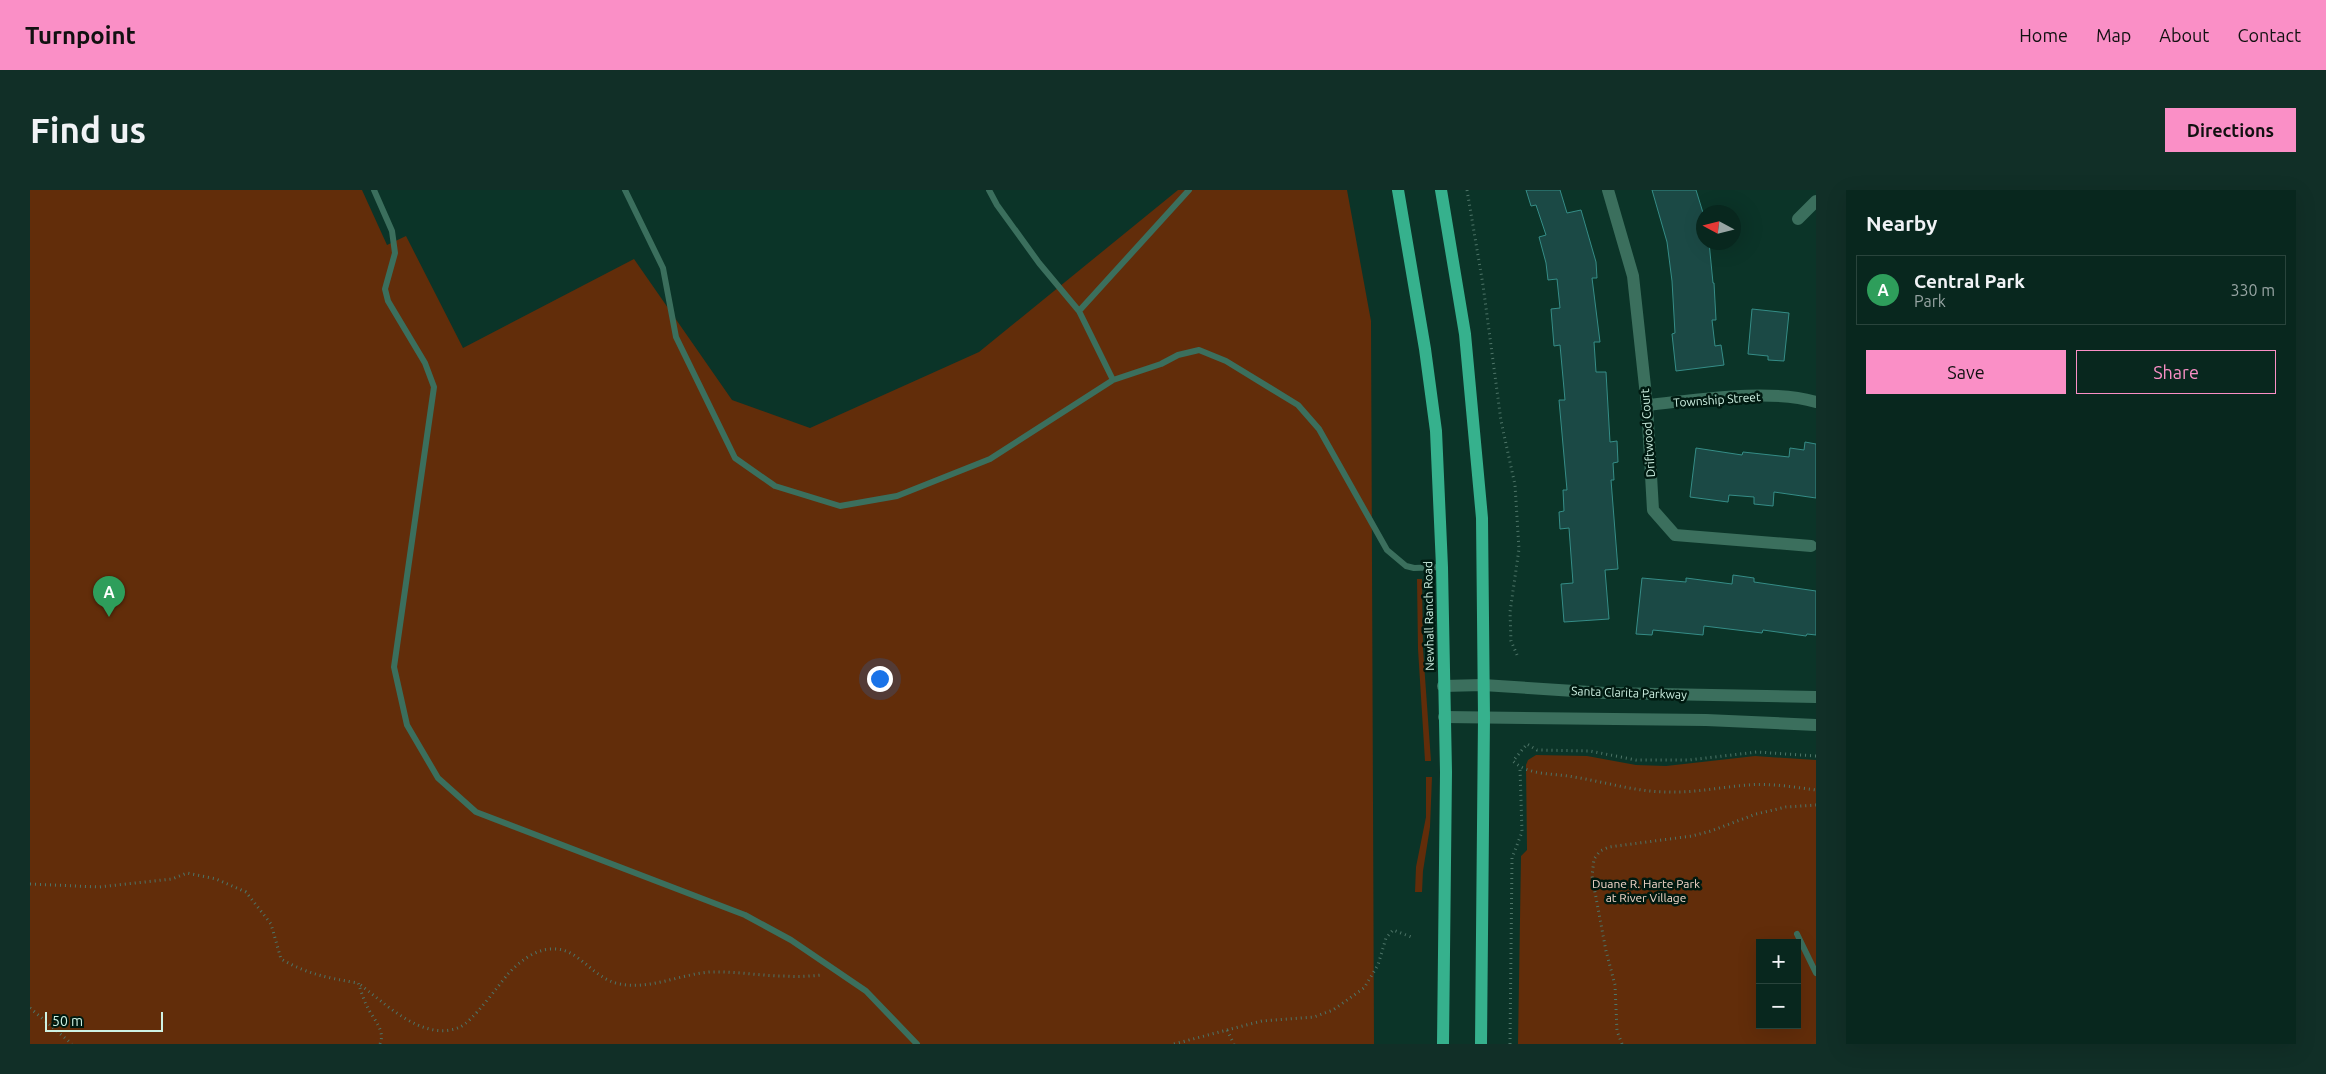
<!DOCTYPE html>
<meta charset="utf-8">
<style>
body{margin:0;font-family:Ubuntu,sans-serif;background:#112f27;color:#f1f3f6}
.controls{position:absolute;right:15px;bottom:15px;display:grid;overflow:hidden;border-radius:0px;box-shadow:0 5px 20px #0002}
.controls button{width:45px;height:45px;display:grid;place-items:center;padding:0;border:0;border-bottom:1px solid #29443c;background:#08271e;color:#f1f3f6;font:25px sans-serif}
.compass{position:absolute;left:1666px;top:15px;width:45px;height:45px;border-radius:50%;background:#08271e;box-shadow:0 5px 20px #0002;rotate:277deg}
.scale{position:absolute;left:15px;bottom:12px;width:118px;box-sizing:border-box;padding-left:5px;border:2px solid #cff2e4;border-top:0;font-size:14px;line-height:18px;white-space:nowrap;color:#cff2e4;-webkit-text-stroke:4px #001a11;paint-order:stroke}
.you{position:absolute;left:849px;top:488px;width:18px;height:18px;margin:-12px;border:4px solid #fff;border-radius:50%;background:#1a73e8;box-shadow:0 0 0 8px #1a73e833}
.badge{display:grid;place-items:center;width:32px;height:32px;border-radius:50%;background:#fa8fc6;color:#fff;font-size:16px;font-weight:700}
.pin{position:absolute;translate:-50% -41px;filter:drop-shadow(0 1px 2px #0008)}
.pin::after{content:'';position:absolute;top:26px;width:18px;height:15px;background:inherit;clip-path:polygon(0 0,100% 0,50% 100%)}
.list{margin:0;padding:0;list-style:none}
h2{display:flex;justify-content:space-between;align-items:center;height:65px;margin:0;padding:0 20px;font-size:21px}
h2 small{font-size:16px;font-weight:400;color:#98a5a4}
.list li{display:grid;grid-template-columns:32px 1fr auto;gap:15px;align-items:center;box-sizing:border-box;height:70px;margin:0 10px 10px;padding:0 10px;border:1px solid #29443c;border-radius:0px}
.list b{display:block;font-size:19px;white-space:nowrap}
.list p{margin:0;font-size:16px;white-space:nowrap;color:#98a5a4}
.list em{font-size:16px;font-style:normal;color:#98a5a4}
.actions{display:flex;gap:10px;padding:15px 20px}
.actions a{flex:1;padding:11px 0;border:1px solid #fa8fc6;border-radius:0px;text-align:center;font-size:18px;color:#fa8fc6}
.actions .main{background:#fa8fc6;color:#111}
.map{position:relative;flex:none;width:1786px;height:854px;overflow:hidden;border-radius:0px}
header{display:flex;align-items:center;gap:30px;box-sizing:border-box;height:70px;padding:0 25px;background:#fa8fc6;color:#111}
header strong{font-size:24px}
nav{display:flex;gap:28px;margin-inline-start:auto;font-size:18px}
.intro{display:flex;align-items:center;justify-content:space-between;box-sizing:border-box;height:120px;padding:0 30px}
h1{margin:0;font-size:35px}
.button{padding:12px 22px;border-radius:0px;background:#fa8fc6;color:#111;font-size:18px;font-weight:700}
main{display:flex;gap:30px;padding:0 30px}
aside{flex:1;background:#08271e;border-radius:0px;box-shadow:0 5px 20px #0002}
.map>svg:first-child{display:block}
.green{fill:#622d0a;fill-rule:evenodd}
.building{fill:#1b4945;stroke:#358d87}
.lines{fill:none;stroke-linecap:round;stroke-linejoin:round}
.path{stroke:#4e7568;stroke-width:3;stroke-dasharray:1 4;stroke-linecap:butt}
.lane{stroke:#3b6f5d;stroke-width:6}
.street{stroke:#3b6f5d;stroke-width:12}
.primary{stroke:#36b18d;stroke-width:12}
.labels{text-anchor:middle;stroke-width:5;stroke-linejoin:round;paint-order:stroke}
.street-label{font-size:12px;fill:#cff2e4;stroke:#001a11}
.park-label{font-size:12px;fill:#f0d5c8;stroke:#001a11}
</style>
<header>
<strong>Turnpoint</strong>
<nav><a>Home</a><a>Map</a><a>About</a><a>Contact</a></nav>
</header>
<div class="intro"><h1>Find us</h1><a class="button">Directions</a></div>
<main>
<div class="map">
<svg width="1786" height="854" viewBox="0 0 1786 854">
<rect width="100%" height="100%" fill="#0b3428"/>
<path class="green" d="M0 0H332L357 55 376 46 433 158 604 69 702 210 780 238 949 162 1148 0H1317L1341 131 1344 854H0Z
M1387 389H1392L1393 459 1401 571H1395L1388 459Z
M1506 565 1557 566 1606 575 1636 576 1725 566 1786 570V854H1488L1491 666 1497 660 1496 575 1498 570ZM1730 753H1767V835H1730Z
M1396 587H1402L1400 637 1393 681 1392 702H1385L1386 677 1396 627Z"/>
<path class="building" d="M1496 0H1530L1537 23 1551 20 1566 72 1567 88H1562L1570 152H1564L1566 182H1576L1580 252 1587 251 1588 272 1583 273 1584 290H1581L1588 379 1575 380 1579 429 1534 432 1531 394 1543 393 1539 338 1530 339 1529 322 1534 321 1533 300H1537L1529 210H1535L1530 155 1524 156 1521 119 1530 118 1527 89 1518 90 1516 73 1509 47 1516 45 1506 15 1501 16Z
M1622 0H1666L1674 26V52H1679L1683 93H1684L1686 130H1682L1685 156 1691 155 1694 175 1646 181 1642 144 1645 143 1642 91 1637 52Z
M1722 119 1759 123 1754 171 1738 170V166L1718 164Z
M1775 252 1786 254V308L1744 302 1743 316 1724 314V307L1699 305 1698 312 1660 307 1666 258 1712 265 1713 262 1759 267 1760 258 1774 260Z
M1703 385 1724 388V392L1786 401V445L1777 444 1776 446 1733 440 1732 443 1674 436 1673 445 1623 440 1622 445 1606 444 1612 388 1656 392V388L1702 394Z"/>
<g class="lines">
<path class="path" d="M1437 0 1453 95 1471 231 1485 295 1489 359 1480 422 1481 451 1488 467
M1786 566 1727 562 1659 570H1606L1560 561 1507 560 1497 554 1483 571C1499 586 1523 583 1544 587 1576 592 1606 602 1638 602 1665 603 1691 597 1718 595 1740 593 1764 597 1786 600
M0 694 69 697 142 689 157 683 186 689 216 702 241 734 251 769C277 784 298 788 328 793
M0 818 42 854
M1197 840 1232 831 1284 827 1303 820 1334 798 1348 775 1356 748 1363 740 1384 748
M350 854C356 840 342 828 337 816 333 809 331 800 328 793 355 813 393 853 430 837 442 832 468 796 478 784 489 772 505 759 522 759 549 757 562 789 590 794 620 800 651 784 680 782 705 781 730 786 755 786 768 787 781 786 793 785
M1144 854 1197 840 1204 854
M1480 854 1482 668 1492 642 1490 578
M1592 854 1587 841 1585 795 1576 761 1562 686 1564 669 1570 661 1579 657 1662 646 1681 641 1726 624 1756 617 1786 615"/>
<path class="lane" d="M344 0 362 41 365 63 355 99 358 111 395 173 404 197 364 477 377 535 408 588 446 622 715 725 761 750 836 801 887 854
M595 0 633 78 646 147 705 268 745 296 810 316 867 306 960 269 1083 190 1131 174 1148 165 1169 160 1196 171 1268 215 1289 239 1357 360 1376 376 1384 378 1412 377
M959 0 967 15 1009 73 1049 121 1083 190
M1049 121 1159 0
M1767 744 1786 783"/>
<path class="street" d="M1578 0 1603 86 1617 215 1623 320 1645 345 1781 356
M1768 29 1786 11
M1617 215C1667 210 1738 198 1786 212
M1413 496 1453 495 1575 503 1786 507
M1414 527 1676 530 1786 535"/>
<path class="primary" d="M1368 0 1395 159 1406 241 1412 377 1416 582 1413 854
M1411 0 1435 144 1452 328 1454 527 1451 854"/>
</g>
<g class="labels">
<g class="street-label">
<text transform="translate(1687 210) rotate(-4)" y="4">Township Street</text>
<text transform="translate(1618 243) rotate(-94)" y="4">Driftwood Court</text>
<text transform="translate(1399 426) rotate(-91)" y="4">Newhall Ranch Road</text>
<text transform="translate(1599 503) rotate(2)" y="4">Santa Clarita Parkway</text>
</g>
<g class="park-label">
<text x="1616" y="698">Duane R. Harte Park<tspan x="1616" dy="14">at River Village</tspan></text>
</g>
</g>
</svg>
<div class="controls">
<button>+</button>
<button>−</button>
</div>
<svg class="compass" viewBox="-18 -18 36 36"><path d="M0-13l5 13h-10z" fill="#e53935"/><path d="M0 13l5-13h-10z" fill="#98a5a4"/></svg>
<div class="scale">50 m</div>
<div class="you"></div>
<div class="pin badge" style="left:79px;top:427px;background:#2e9e5b">A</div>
</div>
<aside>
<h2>Nearby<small></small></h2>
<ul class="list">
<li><span class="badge" style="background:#2e9e5b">A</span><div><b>Central Park</b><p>Park</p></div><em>330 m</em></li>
</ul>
<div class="actions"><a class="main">Save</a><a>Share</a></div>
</aside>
</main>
